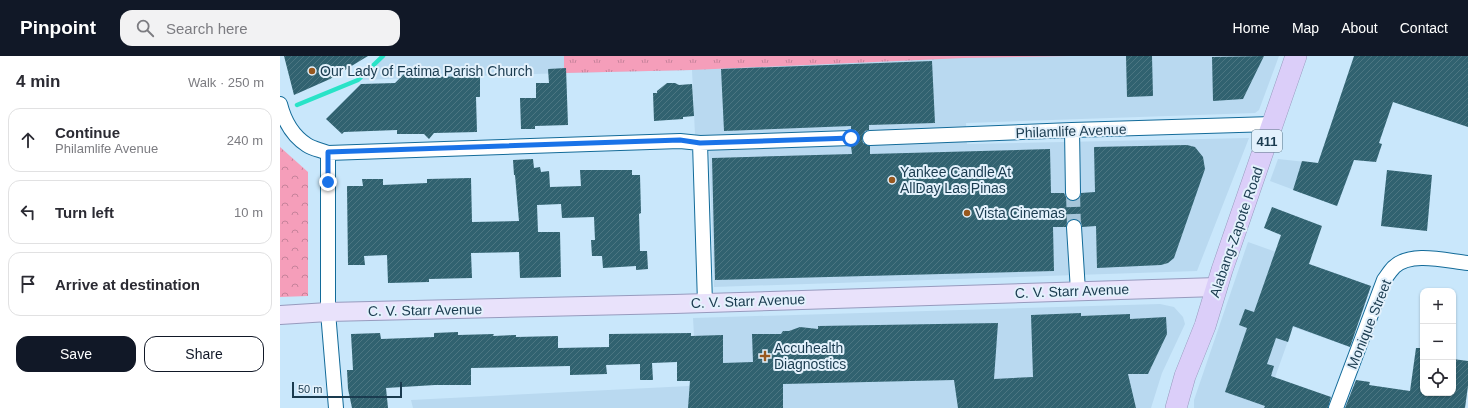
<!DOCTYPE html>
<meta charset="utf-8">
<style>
body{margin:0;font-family:Helvetica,sans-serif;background:#f2f2f3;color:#2b2b33}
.controls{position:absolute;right:12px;bottom:12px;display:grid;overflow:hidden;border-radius:8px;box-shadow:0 1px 3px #0004}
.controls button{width:36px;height:36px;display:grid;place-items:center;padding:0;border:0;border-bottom:1px solid #e1e1e2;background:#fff;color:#2b2b33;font:20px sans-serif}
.scale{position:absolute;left:12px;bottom:10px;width:110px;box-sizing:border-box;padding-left:4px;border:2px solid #1a3b4f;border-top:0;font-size:11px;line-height:14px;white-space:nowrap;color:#1a3b4f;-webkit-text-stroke:3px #e3f1fc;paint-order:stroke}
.stop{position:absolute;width:12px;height:12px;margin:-9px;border:3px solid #1a73e8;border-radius:50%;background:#fff}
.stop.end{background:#1a73e8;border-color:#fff;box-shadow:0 1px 4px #0008}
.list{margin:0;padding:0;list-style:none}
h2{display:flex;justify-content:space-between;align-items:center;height:52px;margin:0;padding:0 16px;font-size:17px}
h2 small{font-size:13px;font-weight:400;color:#7c7c81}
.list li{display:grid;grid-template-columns:26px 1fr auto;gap:12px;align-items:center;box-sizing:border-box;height:64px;margin:0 8px 8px;padding:0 8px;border:1px solid #e1e1e2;border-radius:12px}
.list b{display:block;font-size:15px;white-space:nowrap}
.list p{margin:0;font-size:13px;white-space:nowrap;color:#7c7c81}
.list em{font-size:13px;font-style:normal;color:#7c7c81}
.actions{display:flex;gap:8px;padding:12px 16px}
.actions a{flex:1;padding:9px 0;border:1px solid #111827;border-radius:12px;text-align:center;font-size:14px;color:#111827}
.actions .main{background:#111827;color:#fff}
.icon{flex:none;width:22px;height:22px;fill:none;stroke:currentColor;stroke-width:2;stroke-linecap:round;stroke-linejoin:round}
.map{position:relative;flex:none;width:1188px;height:352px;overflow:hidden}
header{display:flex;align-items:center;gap:24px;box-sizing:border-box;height:56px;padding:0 20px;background:#111827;color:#fff}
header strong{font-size:19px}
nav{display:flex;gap:22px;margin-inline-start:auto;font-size:14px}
.search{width:280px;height:36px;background:#f2f2f3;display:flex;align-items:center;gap:10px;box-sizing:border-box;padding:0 14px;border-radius:12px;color:#7c7c81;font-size:15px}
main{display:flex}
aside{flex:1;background:#fff}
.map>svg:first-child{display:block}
.built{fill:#b9d9f0}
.grass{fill:url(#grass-tufts)}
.park{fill:url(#park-crowns)}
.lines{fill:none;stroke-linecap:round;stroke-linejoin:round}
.stream{stroke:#29e3c7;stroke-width:4.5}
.building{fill:url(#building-hatch)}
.minor-tunnel{stroke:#a6c5d9;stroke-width:14;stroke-dasharray:14 7;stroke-linecap:butt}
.minor-casing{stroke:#136b99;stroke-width:16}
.major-casing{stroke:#979bbe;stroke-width:20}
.highway-casing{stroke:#979bbe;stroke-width:22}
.minor{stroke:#fff;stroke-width:14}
.major{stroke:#e9e2fb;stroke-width:18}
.highway{stroke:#dbcef9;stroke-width:21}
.route{stroke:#1a73e8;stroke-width:5}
.poi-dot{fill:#97581f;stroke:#e3f1fc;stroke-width:1.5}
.labels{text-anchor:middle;stroke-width:4;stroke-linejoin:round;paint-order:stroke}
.shield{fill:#e3f1fc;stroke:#567283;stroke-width:1}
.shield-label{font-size:13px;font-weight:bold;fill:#1a3b4f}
.poi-label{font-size:14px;fill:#1a3b4f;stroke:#e3f1fc;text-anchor:start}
.street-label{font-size:14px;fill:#1a3b4f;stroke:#e3f1fc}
</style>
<header>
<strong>Pinpoint</strong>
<div class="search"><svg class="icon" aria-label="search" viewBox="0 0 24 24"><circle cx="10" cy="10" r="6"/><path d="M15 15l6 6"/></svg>Search here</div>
<nav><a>Home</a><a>Map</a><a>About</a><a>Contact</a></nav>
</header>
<main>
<aside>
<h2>4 min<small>Walk · 250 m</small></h2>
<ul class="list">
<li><svg class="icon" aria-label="ahead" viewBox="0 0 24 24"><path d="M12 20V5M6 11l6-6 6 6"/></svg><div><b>Continue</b><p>Philamlife Avenue</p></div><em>240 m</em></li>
<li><svg class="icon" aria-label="left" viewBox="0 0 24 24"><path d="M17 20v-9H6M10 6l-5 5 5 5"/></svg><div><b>Turn left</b></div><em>10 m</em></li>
<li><svg class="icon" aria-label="arrive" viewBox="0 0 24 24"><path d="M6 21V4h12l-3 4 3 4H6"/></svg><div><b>Arrive at destination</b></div></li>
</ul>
<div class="actions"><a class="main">Save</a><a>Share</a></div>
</aside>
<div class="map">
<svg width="1188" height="352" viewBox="0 0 1188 352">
<defs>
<pattern id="grass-tufts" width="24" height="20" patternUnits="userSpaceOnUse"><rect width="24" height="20" fill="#f59eba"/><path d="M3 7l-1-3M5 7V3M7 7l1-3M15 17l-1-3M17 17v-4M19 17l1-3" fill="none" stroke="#c6829a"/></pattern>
<pattern id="park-crowns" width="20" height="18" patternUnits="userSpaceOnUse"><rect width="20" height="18" fill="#f59eba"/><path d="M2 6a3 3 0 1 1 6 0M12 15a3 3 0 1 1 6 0" fill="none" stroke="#c6829a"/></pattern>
<pattern id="building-hatch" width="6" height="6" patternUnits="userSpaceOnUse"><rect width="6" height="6" fill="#316270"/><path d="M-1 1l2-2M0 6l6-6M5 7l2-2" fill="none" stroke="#4c7682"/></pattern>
</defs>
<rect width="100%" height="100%" fill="#c9e7fb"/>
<path class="built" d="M103 0H999L979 54 975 57 686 67 687 88 969 82 917 215 434 231 429 79H415L412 14 284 17 78 24Z
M998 103 1072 111 1057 150 990 125Z
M968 186 1091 230 1070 291 1013 271 984 352H914V344Z
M880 248 894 251 903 261 905 268 882 317 871 352H133L131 344 409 330 414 280 413 262Z"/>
<path class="grass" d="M284 0H790L684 2 412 14 284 17Z"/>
<path class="park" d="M0 91 28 116V240L0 241Z"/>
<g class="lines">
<path class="stream" d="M17 49 78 24 103 0"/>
</g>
<path class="building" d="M4 0H88L50 23 14 39Z
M846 0H872L873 40 847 41Z
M984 0 963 43 933 45 932 1Z
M1074 0H1188V71L1113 46 1099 87 1102 88 1096 106 1074 104 1057 150 1013 134 1022 105 1038 107Z
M652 5 655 67 589 69V74L585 75 582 82 583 87 590 90V98L770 93 771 137H784L786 141 789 144 794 145 800 141 801 137 815 136 814 91 907 89 915 91 923 101 925 113 894 202 888 207 881 209 817 212 816 170 802 171 801 166 794 163 789 164 786 171H773L774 215 435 224 432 102 572 98 571 90 576 89 579 82 578 77 575 74H571V70L444 75 441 13Z
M286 12 288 69 255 70V73H241L240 42H256V27H269L268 13Z
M127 15 132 20H143V21L200 20V41H196L197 76 154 77 149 83 144 78H117V74L64 76 62 78 46 63 81 28 115 27Z
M387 27H395L399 29 412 28 414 60 403 61V63L374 65 373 37H377V35Z
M253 103 254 112 260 111 261 116 269 115 270 131 301 130 300 114H352V119H360L361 157 359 158 360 195H367L368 213 356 214V210L323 212 322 200H312L311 184H315L314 161 282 162 281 148 257 149 258 176H280L281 221 240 222 239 196 191 197 192 222 149 223V226L108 227 107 199 84 200 85 209H68L67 130H83L82 123H103V129L147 127V123L191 122 192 166 239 165 235 119H234L233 104Z
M1107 114 1152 119 1147 175 1101 170Z
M992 151 1042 170 1029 208 1091 230 1070 291 1013 270 1008 286 996 282 987 308 994 310 991 320 1051 341 1048 352H984L985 350 945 336 967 272 959 269 965 253 974 256 1001 179 984 172Z
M801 257V260L850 258V263L886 261 887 278 868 318H848L856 352H678L674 324 503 328V352H408L410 325H397V306L372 307 373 324H360V308L326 309 327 318 290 319V310L191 312V329H155L106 332 108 352H72L68 333 67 314H73L71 278 100 277 101 283 154 281V277L178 276V279L214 278 213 280 236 279V281L278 280V292L329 291V278L411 277V280L443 279V307L473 306 472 278H501L503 275H509L520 271 538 273V270L718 267 714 323 753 321 751 259Z
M1136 292H1143V337H1173V303L1188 305V330L1185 352H1065L1076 324 1090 326 1089 329 1130 335Z"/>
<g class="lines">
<path class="minor-tunnel" d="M793 137 794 171"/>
<defs>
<path id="minor" d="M0 48C4 64 13 80 27 89 33 93 41 94 48 97L400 85 420 87 571 82
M792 74 793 137
M590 82 792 74 993 68
M420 87 425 247
M48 97V256L56 352
M794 171 798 235
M1056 352 1104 224C1107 220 1110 215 1114 211 1131 195 1167 205 1188 207"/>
<path id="major" d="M0 259 48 256 394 248 937 231"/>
<path id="highway" d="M896 352 905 320 925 270 942 214 1016 0"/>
</defs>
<use href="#minor" class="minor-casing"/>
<use href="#major" class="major-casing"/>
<use href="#highway" class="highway-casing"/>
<use href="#minor" class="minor"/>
<use href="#major" class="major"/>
<use href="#highway" class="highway"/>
</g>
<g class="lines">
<path class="route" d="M48 126V96L400 84 420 87 571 82"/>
</g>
<g class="poi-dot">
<circle cx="32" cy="15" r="4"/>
<circle cx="612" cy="124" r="4"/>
<circle cx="687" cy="157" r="4"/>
<path d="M483 294h4v4h4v4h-4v4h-4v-4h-4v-4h4z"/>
</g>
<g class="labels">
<rect class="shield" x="972" y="74" width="30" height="22" rx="3"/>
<g class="shield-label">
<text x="987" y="90">411</text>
</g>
<g class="poi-label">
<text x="40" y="20">Our Lady of Fatima Parish Church</text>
<text x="620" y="121">Yankee Candle At<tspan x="620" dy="16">AllDay Las Pinas</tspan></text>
<text x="695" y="162">Vista Cinemas</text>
<text x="494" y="297">Accuhealth<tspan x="494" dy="16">Diagnostics</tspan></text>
</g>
<g class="street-label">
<text transform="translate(791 75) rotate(-2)" y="5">Philamlife Avenue</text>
<text transform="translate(956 176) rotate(-71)" y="5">Alabang-Zapote Road</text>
<text transform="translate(792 235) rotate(-2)" y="5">C. V. Starr Avenue</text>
<text transform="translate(468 245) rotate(-2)" y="5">C. V. Starr Avenue</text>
<text transform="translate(145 254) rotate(-1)" y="5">C. V. Starr Avenue</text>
<text transform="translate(1089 268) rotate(-68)" y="5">Monique Street</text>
</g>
</g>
</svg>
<div class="controls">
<button>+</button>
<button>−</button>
<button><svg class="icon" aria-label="locate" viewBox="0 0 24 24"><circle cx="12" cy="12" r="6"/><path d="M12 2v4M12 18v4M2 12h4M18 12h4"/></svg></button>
</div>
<div class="scale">50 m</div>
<div class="stop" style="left:571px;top:82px"></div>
<div class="stop end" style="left:48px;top:126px"></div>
</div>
</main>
